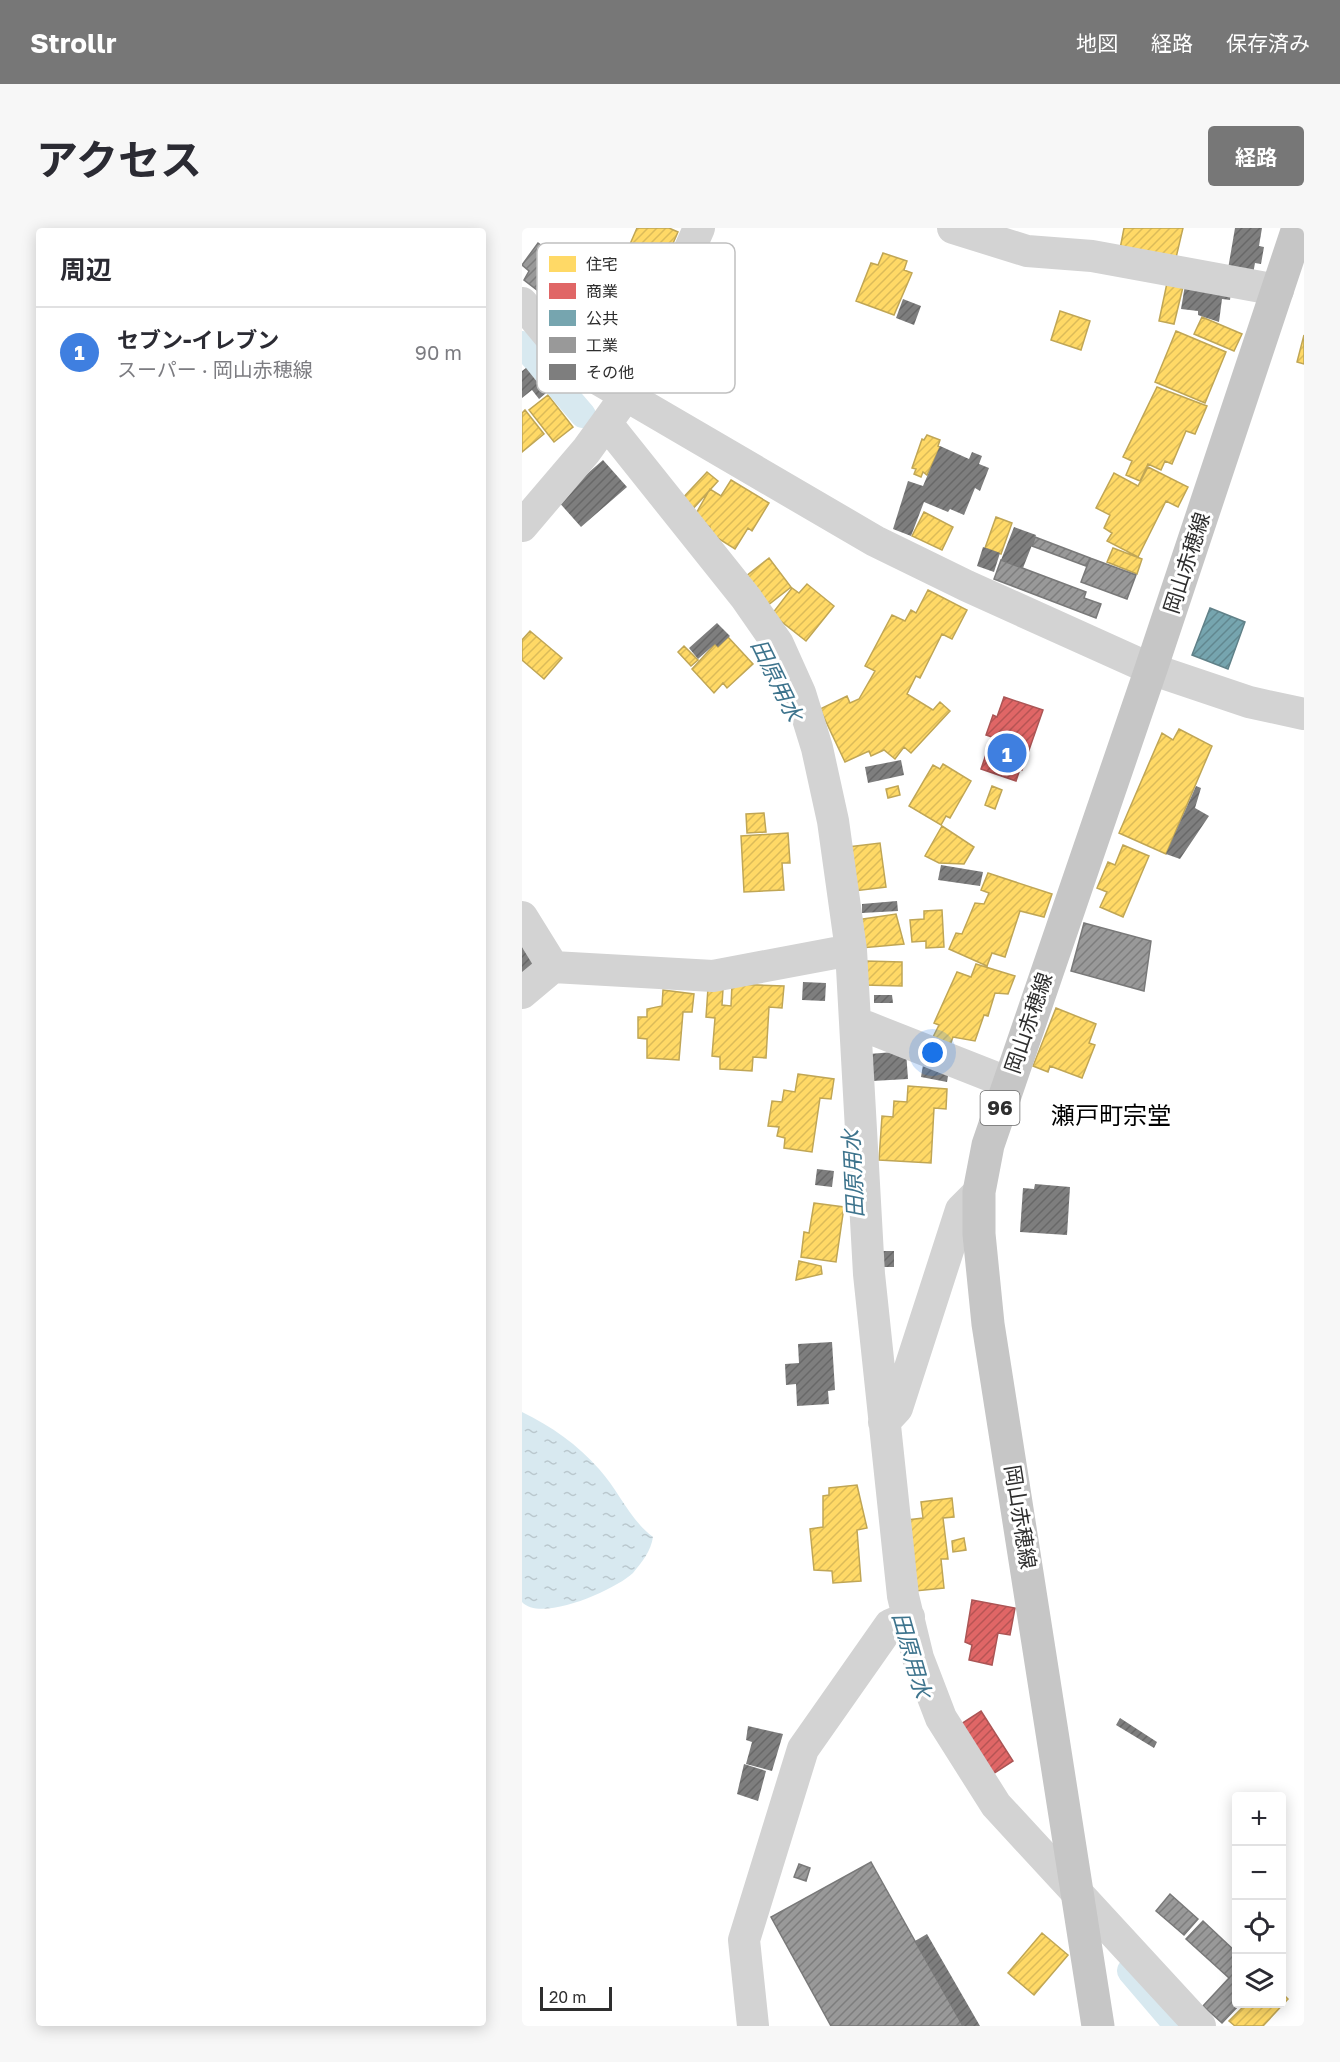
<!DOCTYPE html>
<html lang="ja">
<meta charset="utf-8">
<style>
body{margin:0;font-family:"Golos Text","Noto Sans JP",sans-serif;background:#f7f7f7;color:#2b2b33}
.controls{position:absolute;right:18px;bottom:18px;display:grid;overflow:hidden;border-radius:6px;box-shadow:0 3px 15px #0003}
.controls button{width:54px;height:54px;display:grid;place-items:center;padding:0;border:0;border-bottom:2px solid #e1e1e2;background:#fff;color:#2b2b33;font:30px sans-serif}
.scale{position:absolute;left:18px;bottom:15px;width:72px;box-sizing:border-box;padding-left:6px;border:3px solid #2e2e2e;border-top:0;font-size:16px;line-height:21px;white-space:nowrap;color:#2e2e2e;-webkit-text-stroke:4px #fff;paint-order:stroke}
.you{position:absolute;left:411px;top:825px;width:21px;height:21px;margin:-15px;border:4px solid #fff;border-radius:50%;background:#1a73e8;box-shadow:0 0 0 9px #1a73e833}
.badge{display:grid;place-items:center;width:39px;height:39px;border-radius:50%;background:#777;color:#fff;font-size:20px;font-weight:700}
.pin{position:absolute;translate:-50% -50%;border:3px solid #fff;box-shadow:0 2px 6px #0006}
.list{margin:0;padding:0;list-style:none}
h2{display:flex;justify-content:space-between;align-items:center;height:78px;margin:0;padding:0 24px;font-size:26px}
h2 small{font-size:20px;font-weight:400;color:#7c7c81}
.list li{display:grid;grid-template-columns:39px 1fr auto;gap:18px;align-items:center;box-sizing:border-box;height:90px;padding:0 24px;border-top:2px solid #e1e1e2}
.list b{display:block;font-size:22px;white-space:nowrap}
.list p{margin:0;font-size:20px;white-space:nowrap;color:#7c7c81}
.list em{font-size:20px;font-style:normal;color:#7c7c81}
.icon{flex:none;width:33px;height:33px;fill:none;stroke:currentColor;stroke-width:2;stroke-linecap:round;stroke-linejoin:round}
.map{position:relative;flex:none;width:782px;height:1798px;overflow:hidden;border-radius:6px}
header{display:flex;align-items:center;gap:36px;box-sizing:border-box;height:84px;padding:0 30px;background:#777;color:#fff}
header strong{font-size:28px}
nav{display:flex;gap:33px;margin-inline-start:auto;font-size:21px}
.intro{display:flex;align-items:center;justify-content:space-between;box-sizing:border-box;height:144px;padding:0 36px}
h1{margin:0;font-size:42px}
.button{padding:15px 27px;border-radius:6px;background:#777;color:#fff;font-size:21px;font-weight:700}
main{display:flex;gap:36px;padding:0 36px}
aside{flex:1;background:#fff;border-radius:6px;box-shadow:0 3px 15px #0003}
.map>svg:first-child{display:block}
.water{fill:url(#water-ripples)}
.homes{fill:url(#homes-hatch);stroke:#c0a655;stroke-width:1.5}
.shops{fill:url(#shops-hatch);stroke:#ab5555;stroke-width:1.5}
.public{fill:url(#public-hatch);stroke:#608188;stroke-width:1.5}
.industry{fill:url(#industry-hatch);stroke:#797979;stroke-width:1.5}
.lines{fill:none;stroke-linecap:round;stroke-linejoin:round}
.canal{stroke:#d8e9f0;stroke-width:26}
.building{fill:url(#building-hatch)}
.minor{stroke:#d3d3d3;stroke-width:32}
.major{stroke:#c6c6c6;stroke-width:33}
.labels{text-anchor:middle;stroke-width:6;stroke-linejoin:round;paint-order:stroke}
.shield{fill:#fff;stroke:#6d6d6d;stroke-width:1.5}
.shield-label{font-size:20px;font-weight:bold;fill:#2e2e2e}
.street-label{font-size:21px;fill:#2e2e2e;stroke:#fff}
.water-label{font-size:22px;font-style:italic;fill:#3e748d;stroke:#fff}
.quarter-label{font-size:24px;fill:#000;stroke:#fff}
.key{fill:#fff;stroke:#c0c0c0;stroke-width:1.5}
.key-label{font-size:16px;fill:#2e2e2e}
</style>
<header>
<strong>Strollr</strong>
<nav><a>地図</a><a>経路</a><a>保存済み</a></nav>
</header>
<div class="intro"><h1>アクセス</h1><a class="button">経路</a></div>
<main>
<aside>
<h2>周辺<small></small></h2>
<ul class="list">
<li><span class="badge" style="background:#3f7fe0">1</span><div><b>セブン-イレブン</b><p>スーパー · 岡山赤穂線</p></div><em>90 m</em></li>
</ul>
</aside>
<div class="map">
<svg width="782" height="1798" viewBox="0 0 782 1798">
<defs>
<pattern id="water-ripples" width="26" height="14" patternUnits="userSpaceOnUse" patternTransform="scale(1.5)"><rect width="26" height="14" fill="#d8e9f0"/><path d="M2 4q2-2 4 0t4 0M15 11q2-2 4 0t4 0" fill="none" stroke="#bac8ce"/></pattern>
<pattern id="homes-hatch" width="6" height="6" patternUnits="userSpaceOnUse" patternTransform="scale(1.5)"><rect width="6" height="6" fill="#ffd966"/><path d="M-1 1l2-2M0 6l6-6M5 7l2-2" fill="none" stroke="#dbbb59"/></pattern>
<pattern id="shops-hatch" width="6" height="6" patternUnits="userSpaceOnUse" patternTransform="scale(1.5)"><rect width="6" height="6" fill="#e06666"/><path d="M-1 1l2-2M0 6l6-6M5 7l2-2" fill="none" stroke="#b65454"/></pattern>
<pattern id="public-hatch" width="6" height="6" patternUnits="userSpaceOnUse" patternTransform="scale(1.5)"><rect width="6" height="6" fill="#76a5af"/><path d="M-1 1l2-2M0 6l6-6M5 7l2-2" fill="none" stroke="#61878f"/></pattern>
<pattern id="industry-hatch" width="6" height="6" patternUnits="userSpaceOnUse" patternTransform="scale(1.5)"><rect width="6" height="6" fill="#999"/><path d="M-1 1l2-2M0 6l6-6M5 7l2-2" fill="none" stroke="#7d7d7d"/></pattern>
<pattern id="building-hatch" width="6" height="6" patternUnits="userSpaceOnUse" patternTransform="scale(1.5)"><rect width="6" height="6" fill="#7e7e7e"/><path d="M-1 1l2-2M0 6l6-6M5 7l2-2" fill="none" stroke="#686868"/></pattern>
</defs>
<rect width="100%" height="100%" fill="#fff"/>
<path class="water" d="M0 1184C29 1198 56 1217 77 1241 97 1263 107 1291 131 1309 129 1323 120 1334 111 1345 93 1362 19 1395 0 1374Z"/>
<path class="homes" d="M115 0H147L156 4 149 20 155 22 147 42 105 23Z
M602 0H661L653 34 598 21Z
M361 25 385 33 382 42 390 45 372 87 334 73 349 35 356 37Z
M645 55 661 59 652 96 637 93Z
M538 83 568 93 559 122 529 112Z
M680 89 720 106 712 123 672 106Z
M654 103 704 124 683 175 633 154Z
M782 107V136L775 134Z
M635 159 685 178 673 206 664 203 650 236 643 233 639 242 626 236 618 253 604 247 610 233 601 229Z
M26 167 51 199 32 214 7 182Z
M3 182 22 206 0 224V185Z
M405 207 418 212 416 218 418 219 405 247 401 244 399 249 392 246 394 241 390 240 400 211 402 212Z
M626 239 666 259 656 279 644 273 616 329 585 313 590 305 582 300 588 287 574 280 592 245 616 258Z
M185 244 196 253 169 283 158 273Z
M209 252 247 275 230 303 226 300 213 321 186 304 188 299 172 289 188 261 199 268Z
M402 284 431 299 420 322 390 308Z
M474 289 490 295 479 326 463 320Z
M591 320 620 331 615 346 585 334Z
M247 330 269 359 245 378 223 349Z
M285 356 312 378 284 413 250 386 270 360 277 365Z
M406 362 445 382 430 411 420 406 398 450 394 448 385 466 411 482 418 474 428 483 389 525 382 519 373 531 362 522 349 528 347 523 323 534 298 481 325 468 328 475 337 471 353 443 343 438 370 387 383 393 389 382 394 385Z
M8 403 40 430 22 451 0 432V412Z
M206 409 231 436 205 460 201 455 192 465 170 441 193 416 196 419Z
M162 418 176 432 169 438 156 424Z
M657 501 690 518 644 626 597 605 640 505 651 512Z
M421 536 449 553 428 590 424 588 419 597 387 578 411 537 418 541Z
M376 558 378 567 366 570 364 561Z
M470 558 480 562 473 581 463 577Z
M242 585 244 604 225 605 224 586Z
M420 598 452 619 442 636 417 635 403 628Z
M266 605 268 635H260L262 662 222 664 219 608Z
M358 615 364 659 332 663 326 619Z
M601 617 627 628 601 689 578 679 585 664 575 660 586 634 593 637Z
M466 645 530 666 522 689 498 683 483 729 470 725 465 738 427 721 434 705 440 706 453 675 462 676 467 665 459 662Z
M420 682 422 719 404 720V713L390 714 388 692 402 691V683Z
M374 686 382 716 339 720 336 695 341 691Z
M343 733 380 734V758L342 757Z
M454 736 493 748 486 766 473 765 466 788 462 787 453 813 431 809 427 820 409 813 417 797 412 795 435 744 449 749Z
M210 756 262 758 260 780 247 779 244 830 231 829 230 843 198 841V829L190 828 193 790 184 789 186 760 201 761 200 777 209 778Z
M141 762 172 766 170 784H161L157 832 125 830V811L116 810V789H125V781L140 778Z
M534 780 574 796 567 815 573 817 560 850 528 838 526 844 511 838Z
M276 846 312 851 309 871 298 870 290 924 262 920 263 910 255 908 257 899 246 898 250 873 260 874 262 862 273 864Z
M386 858 425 861 424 881 412 880 409 935 357 932 360 888 371 889 372 873 385 874Z
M292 975 322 979 314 1034 279 1029 282 1004 287 1005Z
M277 1033 299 1038 300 1046 274 1052Z
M335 1257 345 1300 335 1302 339 1353 311 1355 310 1343 292 1342 288 1301 301 1299V1268L307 1267V1260Z
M430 1270 432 1289 421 1290 426 1331H419L422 1360 393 1363 385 1292 401 1290 399 1274Z
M442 1310 444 1322 431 1324 430 1313Z
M520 1705 546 1727 512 1767 486 1745Z
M760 1765 766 1771 741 1798H713L707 1793 724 1776H760Z"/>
<path class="shops" d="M482 469 521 482 500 542 498 541 494 553 459 541 470 509 464 507 471 487 475 489Z
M450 1372 493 1380 488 1407 476 1405 470 1437 447 1432 450 1417 443 1414Z
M459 1483 491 1533 471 1546 439 1496Z"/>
<path class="public" d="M688 380 723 394 706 441 670 427Z"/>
<path class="industry" d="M16 15 66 51 38 90 32 86 37 79 2 52 7 43 0 37Z
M513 309 568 330 564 338 510 318Z
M568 330 614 347 605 371 559 354Z
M479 332 564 364 562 370 579 376 574 390 472 351Z
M562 695 629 713 622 763 549 743Z
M349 1634 393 1713 441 1798H309L249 1689Z
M277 1636 288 1640 284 1653 272 1649Z
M648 1666 676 1691 662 1707 634 1683Z
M681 1693 714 1724V1776H718L700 1795 681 1778 707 1750 664 1711Z"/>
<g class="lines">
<path class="canal" d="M0 116 61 187
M608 1743 655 1798"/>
</g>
<path class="building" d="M713 0H740L737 18 742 19 739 36 733 35 731 46 706 41Z
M663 57 709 64 708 72 700 71 697 94 676 87V83L659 81Z
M381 71 399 78 392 97 374 90Z
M4 140 24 165 17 171 10 162 0 170V143Z
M418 218 447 231 450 224 460 228 457 236 467 240 458 263 453 260 442 287 428 281 426 284 402 274 389 308 371 301 386 253 401 258Z
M81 232 105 259 59 299 35 272Z
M492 299 514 307 501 340 479 332Z
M461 319 478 325 472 344 455 338Z
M195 395 208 408 196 419 193 416 176 431 167 420Z
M379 532 382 547 346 555 343 539Z
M674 558 679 560 673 580 687 588 658 631 644 626Z
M419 637 461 644 458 658 416 652Z
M375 673 376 683 340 685V676Z
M0 711 15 738 0 747Z
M281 754 304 755 303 773 280 772Z
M352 767H370L371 775H352Z
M384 823 386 851 350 853 347 826Z
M402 831 428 836 425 854 399 849Z
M295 941 312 943 310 959 293 957Z
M513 956 548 959 545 1007 498 1004 501 960 512 961Z
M357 1023H372V1039H357Z
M310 1114 313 1162 306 1163 307 1176 275 1178 274 1156 264 1157 263 1136 277 1135 276 1116Z
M598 1490 635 1514 632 1520 594 1497Z
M226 1498 261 1506 250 1543 224 1536 230 1514 224 1512Z
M222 1536 244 1543 236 1573 215 1566Z
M405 1706 458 1798H441L393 1713Z"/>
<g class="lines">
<path class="minor" d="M431 0 505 23 570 28 756 62
M0 75 39 122 74 150 353 313 445 358 629 441 727 474 782 486
M85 196 224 370 256 416 278 465 295 520 311 593 329 722 347 1046 381 1368 396 1430 419 1490 474 1577 678 1798
M0 298 64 223 103 169 177 0
M0 689 31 739 191 748 329 722
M0 765 31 739
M334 798 345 799 487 855
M362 1194 375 1180 439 982 457 964
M231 1798 222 1712 281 1521 368 1397 387 1389"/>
<path class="major" d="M576 1798 466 1096 457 1006V964L466 917 629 441 776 0"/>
</g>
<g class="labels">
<rect class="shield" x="458.5" y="863" width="39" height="34" rx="4.5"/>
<g class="shield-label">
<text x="478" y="887">96</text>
</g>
<g class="street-label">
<text transform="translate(665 335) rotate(-72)" y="7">岡山赤穂線</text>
<text transform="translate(507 795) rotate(-71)" y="7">岡山赤穂線</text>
<text transform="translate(498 1289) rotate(81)" y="7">岡山赤穂線</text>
</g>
<g class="water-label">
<text transform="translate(255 452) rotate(64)" y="8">田原用水</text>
<text transform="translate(331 946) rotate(-93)" y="8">田原用水</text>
<text transform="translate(390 1427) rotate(74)" y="8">田原用水</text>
</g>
<g class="quarter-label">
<text x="589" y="896">瀬戸町宗堂</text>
</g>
</g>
<rect x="15" y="15" width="198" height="150" rx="9" class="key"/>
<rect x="27" y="28" width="27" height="16" fill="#ffd966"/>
<rect x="27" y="55" width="27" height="16" fill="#e06666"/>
<rect x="27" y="82" width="27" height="16" fill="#76a5af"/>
<rect x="27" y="109" width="27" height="16" fill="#999"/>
<rect x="27" y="136" width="27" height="16" fill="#7e7e7e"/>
<g class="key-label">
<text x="64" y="42">住宅</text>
<text x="64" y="69">商業</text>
<text x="64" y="96">公共</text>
<text x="64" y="123">工業</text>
<text x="64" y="150">その他</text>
</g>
</svg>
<div class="controls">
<button>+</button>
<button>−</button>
<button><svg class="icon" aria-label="locate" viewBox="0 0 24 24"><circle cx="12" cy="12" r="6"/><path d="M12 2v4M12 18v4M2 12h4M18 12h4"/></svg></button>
<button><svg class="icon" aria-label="layers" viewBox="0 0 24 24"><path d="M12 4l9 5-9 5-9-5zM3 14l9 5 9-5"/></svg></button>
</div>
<div class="scale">20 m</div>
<div class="you"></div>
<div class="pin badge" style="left:485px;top:525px;background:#3f7fe0">1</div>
</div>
</main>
